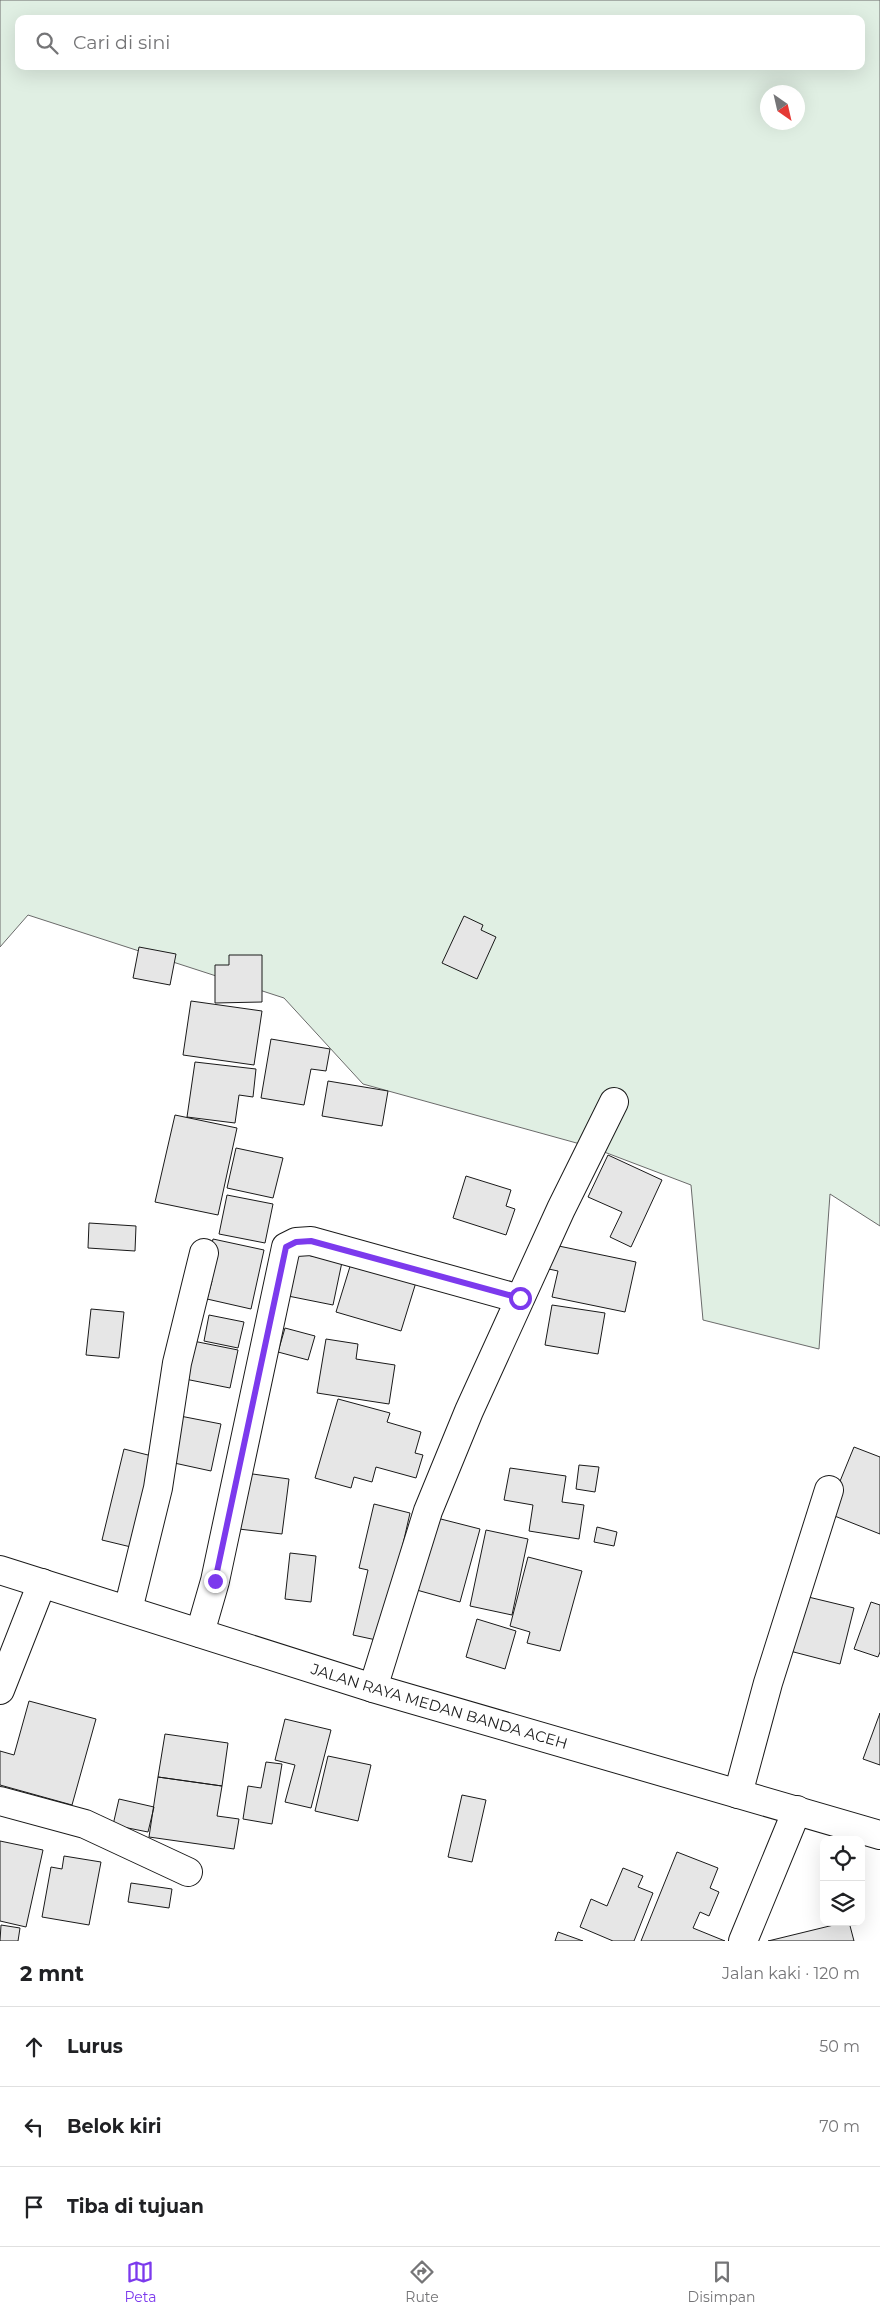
<!DOCTYPE html>
<html lang="id">
<meta charset="utf-8">
<style>
body{margin:0;font-family:Montserrat,sans-serif;background:#f6f6f6;color:#202124}
.controls{position:absolute;right:15px;bottom:15px;display:grid;overflow:hidden;border-radius:10px;box-shadow:0 5px 20px #0002}
.controls button{width:45px;height:45px;display:grid;place-items:center;padding:0;border:0;border-bottom:1px solid #e0e0e0;background:#fff;color:#202124;font:25px sans-serif}
.compass{position:absolute;left:760px;top:85px;width:45px;height:45px;border-radius:50%;background:#fff;box-shadow:0 5px 20px #0002;rotate:146deg}
.stop{position:absolute;width:15px;height:15px;margin:-11px;border:4px solid #7c3aed;border-radius:50%;background:#fff}
.stop.end{background:#7c3aed;border-color:#fff;box-shadow:0 1px 5px #0008}
.list{margin:0;padding:0;list-style:none}
h2{display:flex;justify-content:space-between;align-items:center;height:65px;margin:0;padding:0 20px;font-size:21px}
h2 small{font-size:16px;font-weight:400;color:#757577}
.list li{display:grid;grid-template-columns:32px 1fr auto;gap:15px;align-items:center;box-sizing:border-box;height:80px;padding:0 20px;border-top:1px solid #e0e0e0}
.list b{display:block;font-size:19px;white-space:nowrap}
.list em{font-size:16px;font-style:normal;color:#757577}
.icon{flex:none;width:28px;height:28px;fill:none;stroke:currentColor;stroke-width:2;stroke-linecap:round;stroke-linejoin:round}
.map{position:relative;flex:none;width:880px;height:1941px;overflow:hidden}
.search{position:absolute;background:#fff;box-shadow:0 5px 20px #0002;left:15px;right:15px;top:15px;height:55px;display:flex;align-items:center;gap:12px;box-sizing:border-box;padding:0 18px;border-radius:10px;color:#757577;font-size:19px}
.sheet{height:305px;background:#fff}
nav{display:flex;justify-content:space-around;align-items:center;box-sizing:border-box;height:70px;border-top:1px solid #e0e0e0;background:#fff;font-size:14px;color:#757577}
nav a{display:grid;justify-items:center;gap:2px}
nav .on{color:#7c3aed}
.map>svg:first-child{display:block}
.green{fill:#e0efe3;stroke:#6a6a6a;fill-rule:evenodd}
.building{fill:#e6e6e6;stroke:#1a1a1a}
.lines{fill:none;stroke-linecap:round;stroke-linejoin:round}
.minor-casing{stroke:#1a1a1a;stroke-width:30}
.trunk-casing{stroke:#1a1a1a;stroke-width:30}
.minor{stroke:#fff;stroke-width:28}
.trunk{stroke:#fff;stroke-width:28}
.route{stroke:#7c3aed;stroke-width:6}
.labels{text-anchor:middle;stroke-width:4;stroke-linejoin:round;paint-order:stroke}
.street-label{font-size:15px;fill:#1a1a1a;stroke:#fff}
</style>
<div class="map">
<svg width="880" height="1941" viewBox="0 0 880 1941">
<rect width="100%" height="100%" fill="#fff"/>
<path class="green" d="M0 0H880V1226L830 1194 819 1349 703 1320 691 1185 591 1147 363 1084 284 998 28 915 0 947ZM19 19H861V66H19ZM768 92H798V122H768Z"/>
<path class="building" d="M464 916 483 925 481 930 496 937 477 979 442 963Z
M139 947 176 954 170 985 133 978Z
M229 955H262V1002L215 1003V965H229Z
M191 1001 262 1011 254 1065 183 1055Z
M271 1039 330 1049 326 1071 311 1069 304 1105 261 1098Z
M195 1062 256 1069 253 1097 239 1095 235 1123 187 1117Z
M328 1081 388 1091 382 1126 322 1116Z
M175 1115 237 1128 218 1215 155 1202Z
M236 1148 283 1158 273 1198 227 1188Z
M608 1155 662 1180 631 1247 610 1237 622 1212 588 1197Z
M466 1176 511 1190 506 1206 515 1209 506 1235 453 1218Z
M227 1195 273 1204 265 1243 219 1234Z
M89 1223 136 1226 135 1251 88 1248Z
M213 1239 264 1250 251 1309 207 1299 212 1281 204 1279Z
M549 1244 636 1262 625 1312 552 1297 558 1271 544 1268Z
M287 1251 342 1262 333 1305 278 1294Z
M352 1260 417 1279 401 1331 336 1312Z
M552 1305 605 1313 598 1354 545 1345Z
M91 1309 124 1312 119 1358 86 1355Z
M209 1315 244 1322 238 1348 204 1341Z
M285 1328 315 1336 308 1360 278 1352Z
M326 1339 358 1344 356 1359 395 1365 389 1404 317 1393Z
M188 1340 238 1350 230 1388 180 1378Z
M338 1399 390 1413 387 1422 421 1432 415 1453 423 1455 416 1478 376 1467 372 1482 354 1477 351 1488 315 1478Z
M175 1415 221 1424 211 1471 165 1461Z
M854 1447 880 1457V1534L827 1513Z
M124 1449 152 1456 131 1547 102 1540Z
M579 1465 599 1467 595 1492 576 1489Z
M510 1468 566 1476 562 1502 584 1505 579 1539 529 1531 533 1505 504 1500Z
M238 1472 289 1479 282 1534 230 1528Z
M374 1504 410 1513 381 1641 353 1635 368 1570 359 1568Z
M433 1517 480 1529 460 1602 413 1589Z
M597 1527 617 1532 614 1546 594 1542Z
M486 1530 528 1539 512 1615 470 1606Z
M290 1553 316 1556 311 1602 285 1599Z
M528 1557 582 1571 560 1651 527 1643 530 1632 510 1626Z
M800 1595 854 1608 840 1664 786 1650Z
M871 1602 880 1605V1652L878 1657 854 1649Z
M477 1619 516 1631 505 1669 466 1657Z
M29 1701 96 1719 72 1805 0 1785V1751L14 1755Z
M880 1713V1765L863 1759Z
M285 1719 331 1730 311 1808 285 1802 295 1765 275 1760Z
M165 1734 228 1743 222 1786 158 1777Z
M328 1756 371 1765 358 1821 315 1811Z
M266 1762 282 1764 272 1824 243 1819 248 1786 261 1788Z
M158 1777 222 1786 217 1816 239 1819 234 1849 149 1837Z
M462 1795 486 1800 472 1862 448 1857Z
M119 1799 154 1807 148 1832 113 1825Z
M0 1841 43 1850 26 1927 0 1921Z
M677 1852 718 1868 710 1888 719 1892 709 1916 700 1912 693 1928 725 1941H641Z
M64 1856 101 1862 89 1925 42 1917 51 1867 62 1869Z
M623 1868 643 1876 638 1887 653 1893 634 1941H613L580 1927 591 1899 607 1906Z
M131 1883 172 1889 169 1908 128 1902Z
M849 1922 854 1941H768L846 1922Z
M1 1925 20 1928 18 1941H0Z
M558 1932 583 1941H555Z"/>
<g class="lines">
<defs>
<path id="minor" d="M128 1610 158 1488 177 1363 204 1253
M200 1633 215 1581 286 1247 296 1242 311 1241 520 1299
M373 1688 428 1511 469 1411 561 1209 614 1102
M0 1690 42 1583
M738 1794 768 1683 829 1490
M0 1801 85 1824 188 1872
M743 1941 797 1810"/>
<g id="trunk">
<path id="s1" d="M0 1570 373 1688 880 1835"/>
</g>
</defs>
<use href="#minor" class="minor-casing"/>
<use href="#trunk" class="trunk-casing"/>
<use href="#minor" class="minor"/>
<use href="#trunk" class="trunk"/>
</g>
<g class="lines">
<path class="route" d="M215 1581 286 1247 296 1242 311 1241 520 1298"/>
</g>
<g class="labels">
<g class="street-label">
<text dy="5" stroke="none"><textPath href="#s1" startOffset="460">JALAN RAYA MEDAN BANDA ACEH</textPath></text>
</g>
</g>
</svg>
<div class="controls">
<button><svg class="icon" aria-label="locate" viewBox="0 0 24 24"><circle cx="12" cy="12" r="6"/><path d="M12 2v4M12 18v4M2 12h4M18 12h4"/></svg></button>
<button><svg class="icon" aria-label="layers" viewBox="0 0 24 24"><path d="M12 4l9 5-9 5-9-5zM3 14l9 5 9-5"/></svg></button>
</div>
<svg class="compass" viewBox="-18 -18 36 36"><path d="M0-13l5 13h-10z" fill="#e53935"/><path d="M0 13l5-13h-10z" fill="#757577"/></svg>
<div class="stop" style="left:520px;top:1298px"></div>
<div class="stop end" style="left:215px;top:1581px"></div>
<div class="search"><svg class="icon" aria-label="search" viewBox="0 0 24 24"><circle cx="10" cy="10" r="6"/><path d="M15 15l6 6"/></svg>Cari di sini</div>
</div>
<section class="sheet">
<h2>2 mnt<small>Jalan kaki · 120 m</small></h2>
<ul class="list">
<li><svg class="icon" aria-label="ahead" viewBox="0 0 24 24"><path d="M12 20V5M6 11l6-6 6 6"/></svg><div><b>Lurus</b></div><em>50 m</em></li>
<li><svg class="icon" aria-label="left" viewBox="0 0 24 24"><path d="M17 20v-9H6M10 6l-5 5 5 5"/></svg><div><b>Belok kiri</b></div><em>70 m</em></li>
<li><svg class="icon" aria-label="arrive" viewBox="0 0 24 24"><path d="M6 21V4h12l-3 4 3 4H6"/></svg><div><b>Tiba di tujuan</b></div></li>
</ul>
</section>
<nav>
<a class="on"><svg class="icon" aria-label="map" viewBox="0 0 24 24"><path d="M3 6l6-2 6 2 6-2v14l-6 2-6-2-6 2zM9 4v14M15 6v14"/></svg>Peta</a>
<a><svg class="icon" aria-label="directions" viewBox="0 0 24 24"><path d="M12 3l9 9-9 9-9-9zM9 14v-3h6M13 9l2 2-2 2"/></svg>Rute</a>
<a><svg class="icon" aria-label="saved" viewBox="0 0 24 24"><path d="M7 4h10v16l-5-4-5 4z"/></svg>Disimpan</a>
</nav>
